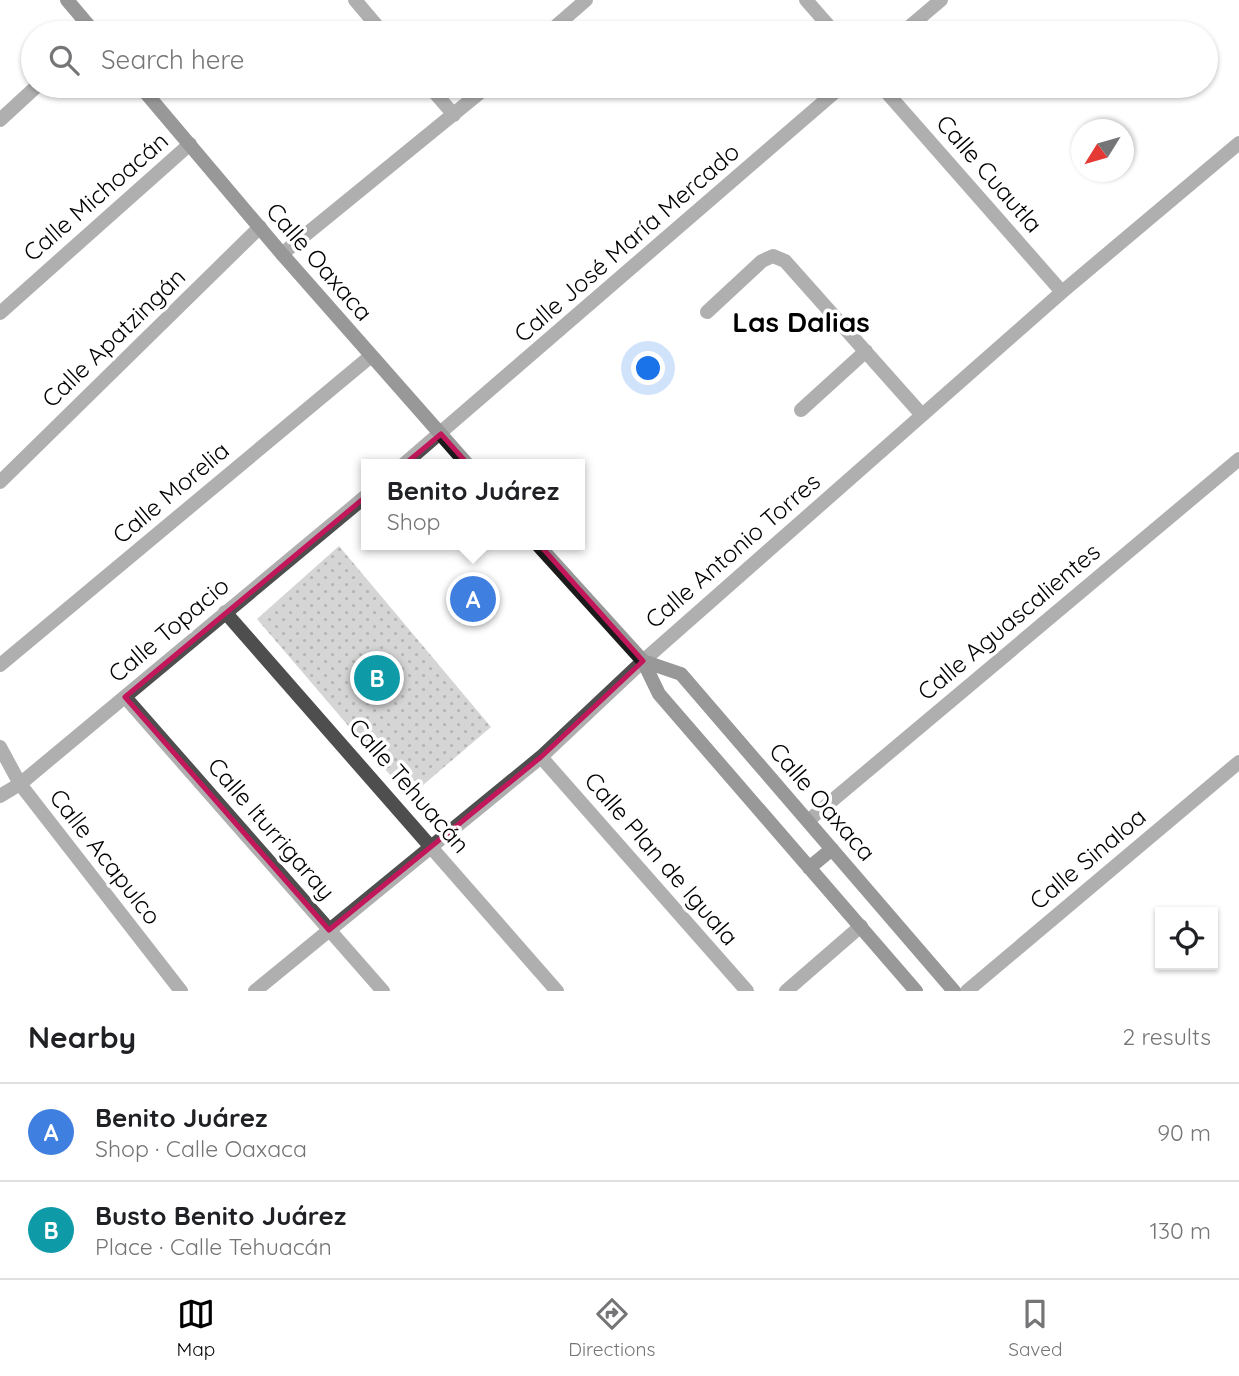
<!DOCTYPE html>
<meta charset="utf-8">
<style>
body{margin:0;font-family:Quicksand,sans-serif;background:#f6f6f6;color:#202124}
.controls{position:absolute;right:21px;bottom:21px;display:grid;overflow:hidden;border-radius:0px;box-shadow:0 2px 5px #0004}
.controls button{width:63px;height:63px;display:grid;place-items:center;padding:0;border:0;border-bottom:2px solid #e0e0e0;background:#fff;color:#202124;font:35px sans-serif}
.compass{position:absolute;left:1071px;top:119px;width:63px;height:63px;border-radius:50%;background:#fff;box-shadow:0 2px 5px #0004;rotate:233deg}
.you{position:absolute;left:649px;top:369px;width:24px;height:24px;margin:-18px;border:5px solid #fff;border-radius:50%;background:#1a73e8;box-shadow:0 0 0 10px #1a73e833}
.badge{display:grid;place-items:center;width:46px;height:46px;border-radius:50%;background:#000;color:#fff;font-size:23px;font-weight:700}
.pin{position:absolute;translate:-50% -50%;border:4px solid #fff;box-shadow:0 2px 7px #0006}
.popup{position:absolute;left:361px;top:459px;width:224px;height:91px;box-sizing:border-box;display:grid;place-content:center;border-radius:0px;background:#fff;filter:drop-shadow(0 2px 5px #0005);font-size:23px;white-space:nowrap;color:#757577}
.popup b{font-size:26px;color:#202124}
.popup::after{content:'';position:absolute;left:50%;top:100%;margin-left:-14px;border:14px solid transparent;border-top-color:#fff}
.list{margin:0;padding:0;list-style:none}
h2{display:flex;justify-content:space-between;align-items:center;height:91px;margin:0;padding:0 28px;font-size:30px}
h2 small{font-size:23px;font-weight:400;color:#757577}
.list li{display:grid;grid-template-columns:46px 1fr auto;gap:21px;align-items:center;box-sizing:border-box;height:98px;padding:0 28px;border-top:2px solid #e0e0e0}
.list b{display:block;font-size:26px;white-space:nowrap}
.list p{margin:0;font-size:23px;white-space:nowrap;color:#757577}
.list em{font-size:23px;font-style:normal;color:#757577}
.icon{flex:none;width:38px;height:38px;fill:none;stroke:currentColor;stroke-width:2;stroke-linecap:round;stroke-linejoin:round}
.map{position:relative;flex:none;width:1239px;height:991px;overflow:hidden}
.search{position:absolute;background:#fff;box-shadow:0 2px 5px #0004;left:21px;right:21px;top:21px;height:77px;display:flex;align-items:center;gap:18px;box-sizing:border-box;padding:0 24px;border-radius:38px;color:#757577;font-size:26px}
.sheet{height:287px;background:#fff}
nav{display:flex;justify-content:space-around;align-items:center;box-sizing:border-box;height:98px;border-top:2px solid #e0e0e0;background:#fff;font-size:19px;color:#757577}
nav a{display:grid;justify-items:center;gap:4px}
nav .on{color:#000}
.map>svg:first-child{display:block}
.park{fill:url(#park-dots)}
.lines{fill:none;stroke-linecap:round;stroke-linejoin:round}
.street{stroke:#4e4e4e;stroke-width:14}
.secondary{stroke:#1b1b1b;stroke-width:14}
.marked{fill:none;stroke:#c2185b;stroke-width:5;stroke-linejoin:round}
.labels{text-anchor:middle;stroke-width:7;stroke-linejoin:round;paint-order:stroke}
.street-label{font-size:24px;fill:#000;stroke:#fff}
.quarter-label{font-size:28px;font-weight:bold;fill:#000;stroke:#fff}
</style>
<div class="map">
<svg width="1239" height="991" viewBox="0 0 1239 991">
<defs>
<pattern id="park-dots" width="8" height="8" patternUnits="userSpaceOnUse" patternTransform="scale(1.75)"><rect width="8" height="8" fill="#d5d5d5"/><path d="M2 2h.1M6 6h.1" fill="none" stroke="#b5b5b5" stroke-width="1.8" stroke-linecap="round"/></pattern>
</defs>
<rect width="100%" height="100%" fill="#fff"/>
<path class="park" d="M339 546 491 727 409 797 257 619Z"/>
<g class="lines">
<path class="street" d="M355 0 383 33
M806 0 835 33
M548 33 586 0
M902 33 941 0
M429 86 454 115
M881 86 1062 292
M0 120 37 86
M282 254 488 86
M707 312 762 261 773 256 785 261 922 415
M0 313 190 144
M801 410 866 351
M404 464 842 86
M0 482 260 227
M225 612 557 991
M0 665 371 356
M125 697 383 991
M0 747 20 784 181 991
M541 757 747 991
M0 796 20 784 366 496
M809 820 1239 459
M255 991 541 757 643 661 1062 292 1239 143
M786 991 861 926
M967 991 1239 762"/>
<path class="secondary" d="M67 0 95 33
M140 86 282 254 467 464
M538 545 643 661 659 694 916 991
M643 661 681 674 954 991
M809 868 832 849"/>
</g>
<path d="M0 0H1239V991H0ZM441 434 643 661 541 757 329 930 125 697Z" fill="#fff" fill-opacity=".55" fill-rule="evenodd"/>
<path class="marked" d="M441 434 643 661 541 757 329 930 125 697Z"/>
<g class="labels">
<g class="street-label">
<text transform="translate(989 174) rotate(49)" y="8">Calle Cuautla</text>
<text transform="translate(96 197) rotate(-41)" y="8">Calle Michoacán</text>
<text transform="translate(627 243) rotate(-41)" y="8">Calle José María Mercado</text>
<text transform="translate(319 262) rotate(49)" y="8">Calle Oaxaca</text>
<text transform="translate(114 338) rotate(-44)" y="8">Calle Apatzingán</text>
<text transform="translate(171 493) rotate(-40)" y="8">Calle Morelia</text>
<text transform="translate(733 551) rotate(-41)" y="8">Calle Antonio Torres</text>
<text transform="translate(1009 622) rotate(-40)" y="8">Calle Aguascalientes</text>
<text transform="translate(169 630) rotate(-40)" y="8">Calle Topacio</text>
<text transform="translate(409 786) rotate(49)" y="8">Calle Tehuacán</text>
<text transform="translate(822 802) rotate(49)" y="8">Calle Oaxaca</text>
<text transform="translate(271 829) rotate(49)" y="8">Calle Iturrigaray</text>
<text transform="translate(105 857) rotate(52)" y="8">Calle Acapulco</text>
<text transform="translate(661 859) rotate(49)" y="8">Calle Plan de Iguala</text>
<text transform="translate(1088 859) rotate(-40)" y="8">Calle Sinaloa</text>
</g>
<g class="quarter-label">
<text x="801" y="332">Las Dalias</text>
</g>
</g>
</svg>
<div class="controls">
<button><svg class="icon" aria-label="locate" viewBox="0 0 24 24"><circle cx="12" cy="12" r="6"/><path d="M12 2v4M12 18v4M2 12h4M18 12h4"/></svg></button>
</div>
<svg class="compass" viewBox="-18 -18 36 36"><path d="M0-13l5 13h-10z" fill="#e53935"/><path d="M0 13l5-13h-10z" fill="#757577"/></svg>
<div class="you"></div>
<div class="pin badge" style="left:473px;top:599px;background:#3f7fe0">A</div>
<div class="popup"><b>Benito Juárez</b>Shop</div>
<div class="pin badge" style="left:377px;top:678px;background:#0f9aa8">B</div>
<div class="search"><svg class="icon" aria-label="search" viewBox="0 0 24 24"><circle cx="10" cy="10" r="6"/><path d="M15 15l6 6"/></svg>Search here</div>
</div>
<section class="sheet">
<h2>Nearby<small>2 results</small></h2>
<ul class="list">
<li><span class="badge" style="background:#3f7fe0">A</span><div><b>Benito Juárez</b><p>Shop · Calle Oaxaca</p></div><em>90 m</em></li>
<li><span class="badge" style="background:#0f9aa8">B</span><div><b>Busto Benito Juárez</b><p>Place · Calle Tehuacán</p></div><em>130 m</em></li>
</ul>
</section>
<nav>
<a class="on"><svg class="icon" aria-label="map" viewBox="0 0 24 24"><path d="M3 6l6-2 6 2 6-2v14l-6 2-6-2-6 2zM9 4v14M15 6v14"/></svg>Map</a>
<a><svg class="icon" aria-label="directions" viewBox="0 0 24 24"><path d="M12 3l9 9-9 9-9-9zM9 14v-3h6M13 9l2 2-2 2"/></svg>Directions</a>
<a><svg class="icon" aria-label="saved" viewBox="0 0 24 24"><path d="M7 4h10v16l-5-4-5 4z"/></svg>Saved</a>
</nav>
